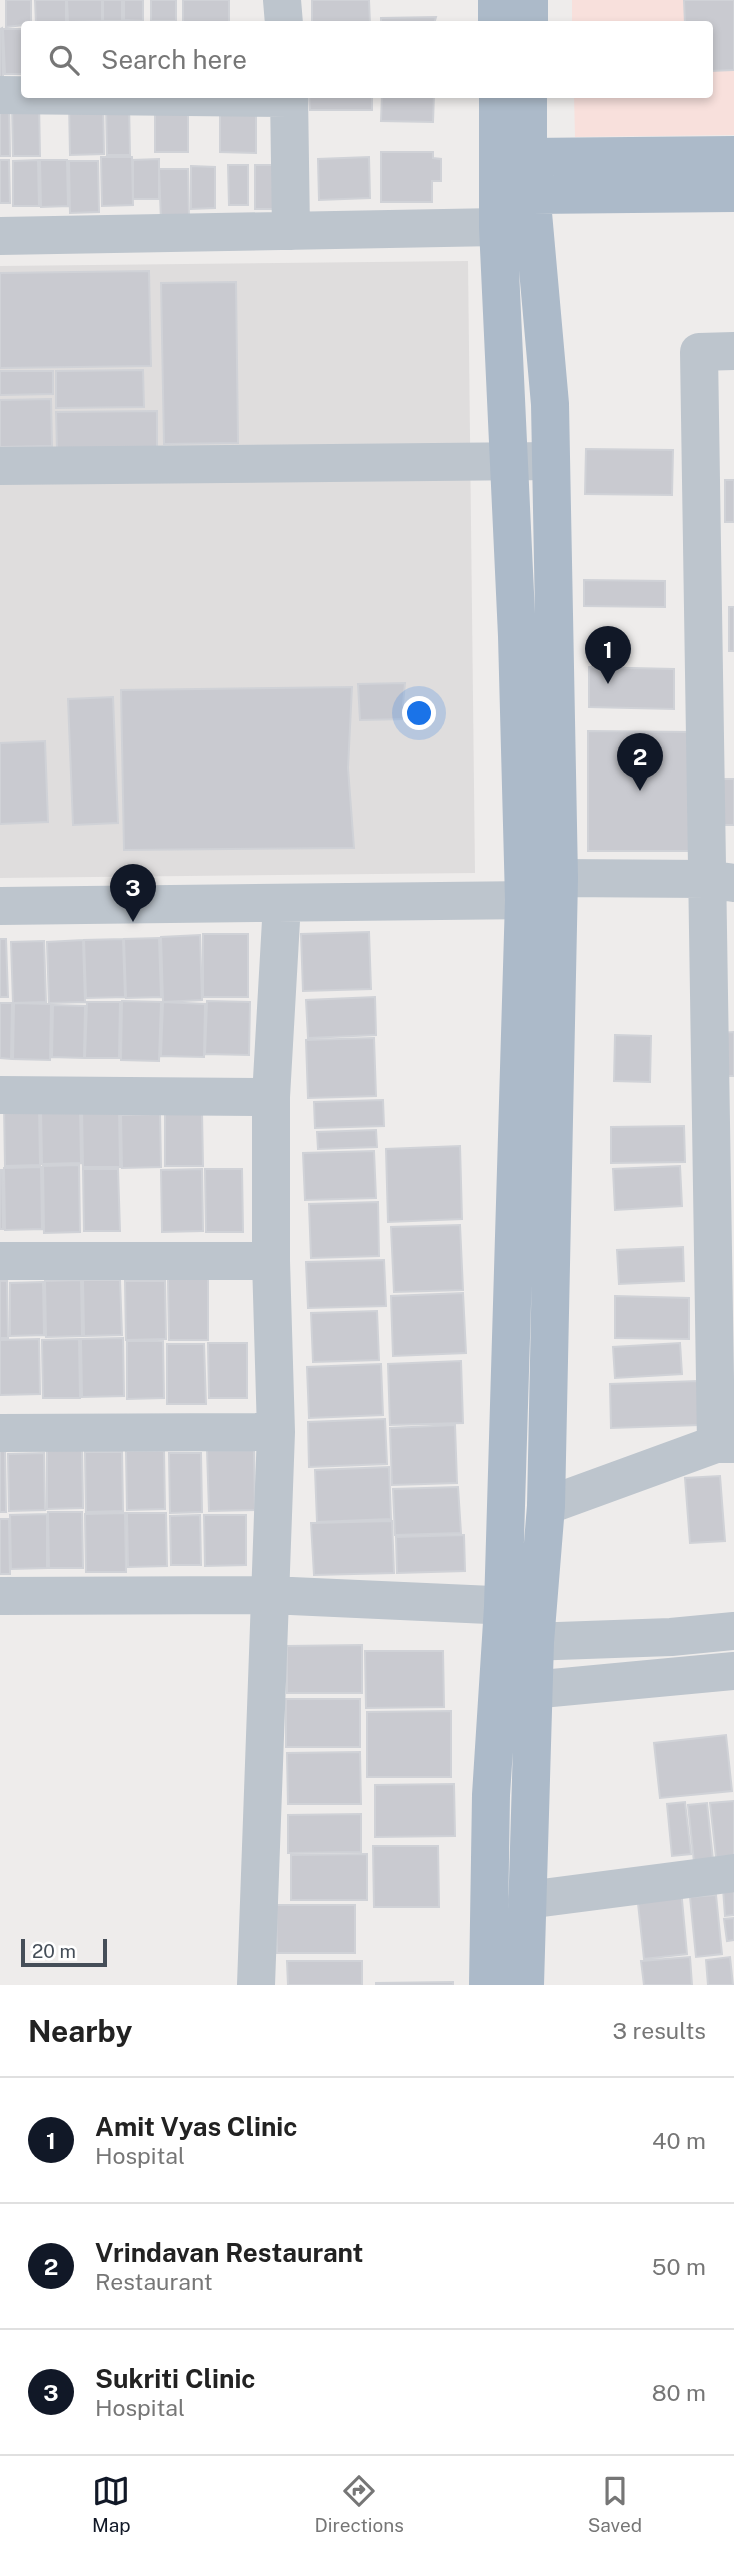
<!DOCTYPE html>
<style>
body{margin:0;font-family:"Public Sans",sans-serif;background:#f2f2f2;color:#222}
.scale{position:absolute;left:21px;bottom:18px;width:86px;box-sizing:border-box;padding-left:7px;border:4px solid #454e58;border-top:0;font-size:19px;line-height:24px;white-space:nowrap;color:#454e58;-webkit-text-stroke:5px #fff;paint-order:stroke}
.you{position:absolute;left:420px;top:714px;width:24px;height:24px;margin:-18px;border:5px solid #fff;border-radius:50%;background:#1a73e8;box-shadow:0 0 0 10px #1a73e833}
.badge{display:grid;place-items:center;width:46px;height:46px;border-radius:50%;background:#111827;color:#fff;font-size:23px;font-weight:700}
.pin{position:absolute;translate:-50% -58px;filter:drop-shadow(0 2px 4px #0008)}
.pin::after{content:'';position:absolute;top:37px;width:24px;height:21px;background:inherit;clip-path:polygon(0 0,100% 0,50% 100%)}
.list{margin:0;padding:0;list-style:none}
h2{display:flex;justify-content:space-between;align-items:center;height:91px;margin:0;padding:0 28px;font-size:30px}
h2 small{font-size:23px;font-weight:400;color:#767676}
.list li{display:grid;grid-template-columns:46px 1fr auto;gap:21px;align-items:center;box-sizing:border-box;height:126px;padding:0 28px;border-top:2px solid #e0e0e0}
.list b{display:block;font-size:26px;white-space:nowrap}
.list p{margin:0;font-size:23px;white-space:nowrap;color:#767676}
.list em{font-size:23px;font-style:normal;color:#767676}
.icon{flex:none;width:38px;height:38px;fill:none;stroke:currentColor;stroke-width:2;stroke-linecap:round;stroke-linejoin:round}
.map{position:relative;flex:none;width:734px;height:1985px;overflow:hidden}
.search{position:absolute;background:#fff;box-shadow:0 4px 10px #0003;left:21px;right:21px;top:21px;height:77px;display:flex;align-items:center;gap:18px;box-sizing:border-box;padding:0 24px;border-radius:7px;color:#767676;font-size:26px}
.sheet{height:469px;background:#fff}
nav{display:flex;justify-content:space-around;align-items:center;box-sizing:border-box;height:98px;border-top:2px solid #e0e0e0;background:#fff;font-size:19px;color:#767676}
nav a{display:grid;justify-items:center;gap:4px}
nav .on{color:#111827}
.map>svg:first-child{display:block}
.education{fill:#dfdddd}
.medical{fill:#f8e0dc}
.building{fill:#c9cad0;stroke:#d0d2d7;stroke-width:2}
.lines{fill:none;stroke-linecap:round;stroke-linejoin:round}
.minor{stroke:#bdc5cd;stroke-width:38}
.major{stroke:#acbac9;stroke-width:38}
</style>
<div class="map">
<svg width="734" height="1985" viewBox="0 0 734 1985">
<rect width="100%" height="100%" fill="#eeeceb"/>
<path class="education" d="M468 261 475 873 0 878V266Z"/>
<path class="medical" d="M572 0H734V135L575 137 574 95 710 94V24H572Z"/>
<path class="building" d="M6 0H31V24L6 27Z
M35 0H66V23L36 24Z
M67 0H102V21L68 22Z
M103 0H122V21H103Z
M124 0H143V21L124 20Z
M151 0H176V21H151Z
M183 0H229V23H183Z
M312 0H369L370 24H312Z
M684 0H734V70L710 71V24H685Z
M436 17 434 24H381V18Z
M2 28 3 77H0V29Z
M3 29H24V74H5Z
M309 94H372V110H310Z
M382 94H434L433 122 381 121Z
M0 101H9L10 156H0Z
M69 101H103L104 154 70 155Z
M12 102H39L40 156H13Z
M106 102H129L130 155H107Z
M155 102 188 103V152H155Z
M220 109H256V153L220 152Z
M381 152H433V158L441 159V181H432V202H381Z
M101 157H132L133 205 102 206Z
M369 157 370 198 319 200 318 159Z
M159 159V199H133V160Z
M0 160H9L10 203H0Z
M38 160 39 206H13V161Z
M40 160H67L68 206 41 207Z
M69 161H98L99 212 70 213Z
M228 165H248V205H229Z
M255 165H276V209H255Z
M191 166 215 167V208L191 209Z
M159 169H188L189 220 161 221Z
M149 271 151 366 0 368V273Z
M236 282 238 443 164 444 161 283Z
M143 370 144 407 56 408V371Z
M0 371H53V394L0 395Z
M51 399 52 446 0 447V400Z
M157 411V449L57 450 56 412Z
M586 449 673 450 672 495 585 494Z
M725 480H734V522H725Z
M584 580 665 581V607L584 606Z
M729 607H734V651H729Z
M589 667 674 669V709L589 707Z
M405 683 403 704 407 719 360 720 358 684Z
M352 687 348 768 354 848 124 850 121 690Z
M113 697 118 823 73 825 68 699Z
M588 731 691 732V851H588Z
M45 741 48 822 0 824V743Z
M716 779H734V825H716Z
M369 932 371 989 303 991 301 934Z
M203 934H248V997H203Z
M200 935 202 1000 163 1002 161 937Z
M159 938 161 997 126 998 124 939Z
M0 939H6L8 997H0Z
M123 939 125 997 86 998 84 940Z
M83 940 85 1002 49 1003 47 942Z
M44 941 46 1002 13 1003 11 942Z
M375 997 376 1035 308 1038 306 1000Z
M122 1001 161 1002 159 1061 121 1060Z
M207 1001 250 1002 249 1055 205 1054Z
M87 1002H120L119 1058H85Z
M163 1002 205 1004 204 1057 161 1056Z
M0 1003H12L11 1059 0 1058Z
M14 1003 51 1004 50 1060 13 1059Z
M53 1005 85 1006 84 1058 52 1057Z
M734 1032V1076H723L721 1033Z
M615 1035 651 1036 650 1082 614 1081Z
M374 1038 376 1096 308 1098 306 1040Z
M383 1100 384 1126 315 1128 314 1102Z
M4 1105H39L40 1165 5 1166Z
M119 1107 120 1167H83L82 1108Z
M80 1108 81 1163 42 1164 41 1109Z
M165 1112H202L203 1166H165Z
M160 1114 161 1167 122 1168 121 1115Z
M684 1126 685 1162 611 1163V1127Z
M376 1130 377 1147 318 1149 317 1132Z
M460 1146 462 1219 388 1222 386 1149Z
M374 1151 376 1198 305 1200 303 1153Z
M79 1165 80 1232 44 1233 43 1166Z
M680 1166 682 1206 615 1210 613 1169Z
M41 1167 42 1229 5 1230 4 1168Z
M83 1169H118L120 1231H84Z
M202 1169 203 1231 162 1232 161 1170Z
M205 1169H242L243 1232H206Z
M0 1170H2L3 1229H0Z
M378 1202 379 1256 311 1258 309 1204Z
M460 1225 463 1290 394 1292 391 1227Z
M683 1247 684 1281 619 1284 617 1250Z
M384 1260 386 1306 308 1308 306 1262Z
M208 1277V1340H169L168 1278Z
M81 1280 82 1336 46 1337 45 1281Z
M83 1280H120L122 1335 84 1336Z
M0 1281H7L8 1338H0Z
M125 1281H165L166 1339 126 1340Z
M43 1282 44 1335 10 1336V1283Z
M463 1293 466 1353 393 1356 391 1296Z
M615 1296 689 1298V1339L615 1338Z
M377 1311 379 1360 313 1362 311 1313Z
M123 1338 124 1396 82 1397 81 1339Z
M39 1339 40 1394 0 1395V1340Z
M79 1339 80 1398H43L42 1340Z
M127 1341H163L164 1398 127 1399Z
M208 1343H247V1398H209Z
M680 1343 682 1374 615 1378 613 1347Z
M167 1344H204L206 1404H167Z
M461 1361 463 1423 390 1425 388 1364Z
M381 1364 383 1415 309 1418 307 1367Z
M698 1381 699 1425 611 1428 610 1384Z
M385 1419 387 1464 309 1467 308 1422Z
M455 1425 457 1483 392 1485 390 1428Z
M254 1448 255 1510 209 1511 207 1449Z
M47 1450H82L83 1508 47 1509Z
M0 1451H5L6 1512H0Z
M126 1451H164L165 1509 127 1510Z
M85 1452H122L123 1511 86 1512Z
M44 1453 45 1510 9 1511 8 1454Z
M169 1453H201L202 1512 170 1513Z
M389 1467 391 1519 317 1522 315 1470Z
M720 1476 725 1541 690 1543 685 1478Z
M458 1487 461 1533 395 1535 393 1489Z
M48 1512H82L83 1568H49Z
M125 1513 126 1572H86L85 1514Z
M127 1513H166L167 1566 128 1567Z
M47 1514V1568L11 1569 10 1515Z
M200 1515 201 1565H171L170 1516Z
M204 1515H246V1565L205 1566Z
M0 1519H9L10 1574H0Z
M392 1521 394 1573 314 1575 311 1523Z
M464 1535 465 1571 397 1573 396 1537Z
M362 1645V1693H287V1646Z
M365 1651H443L444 1707 366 1708Z
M286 1699H360V1747H286Z
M451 1711V1777H367V1712Z
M726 1735 732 1791 660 1798 654 1743Z
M360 1752 361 1804H288L287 1753Z
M454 1784 455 1836 375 1837V1785Z
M734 1801V1856L716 1857 710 1803Z
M685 1802 691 1854 672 1856 667 1804Z
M707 1803 713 1860 694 1862 688 1805Z
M361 1814V1852L288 1853V1815Z
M373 1846H438L439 1907H374Z
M367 1854V1900H291V1855Z
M734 1887V1915L725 1916 723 1888Z
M681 1889 687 1954 644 1959 637 1894Z
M716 1895 722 1954 696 1957 690 1897Z
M276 1905H355V1953H277Z
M734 1918V1940L727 1941 724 1919Z
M690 1957 692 1985H644L641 1961Z
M730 1957 733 1985H708L706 1960Z
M287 1961H362V1985H288Z
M453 1982V1985H376V1983Z"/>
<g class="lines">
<path class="minor" d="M282 0 284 24
M289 94 291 231
M0 95 289 98
M0 236 498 227
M734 351 699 352 716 1444H734
M0 466 551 461
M0 906 524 900 559 878 706 879 734 883
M0 1095 271 1097
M0 1261H271
M0 1433 276 1432
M546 1506 716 1444
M0 1596 269 1595 535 1607
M503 1643 671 1637 734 1631
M499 1693 734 1671
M527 1900 734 1873
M256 1985 276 1432 271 1261V1097L282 903"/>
<path class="major" d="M497 0V24
M529 24V0
M734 155 528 157 499 173 532 195 734 193
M488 1985 491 1795 503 1607 524 900 517 636 498 227V94
M525 1985 535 1642 546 1506 559 878 550 404 528 157V94"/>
</g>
</svg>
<div class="scale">20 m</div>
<div class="you"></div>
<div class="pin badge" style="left:608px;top:684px">1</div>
<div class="pin badge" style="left:640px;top:791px">2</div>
<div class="pin badge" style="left:133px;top:922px">3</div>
<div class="search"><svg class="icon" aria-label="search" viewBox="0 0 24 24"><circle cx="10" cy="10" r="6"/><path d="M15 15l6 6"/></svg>Search here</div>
</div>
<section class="sheet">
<h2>Nearby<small>3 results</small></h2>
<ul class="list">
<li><span class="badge">1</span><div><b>Amit Vyas Clinic</b><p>Hospital</p></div><em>40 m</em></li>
<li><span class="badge">2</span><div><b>Vrindavan Restaurant</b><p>Restaurant</p></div><em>50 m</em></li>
<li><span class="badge">3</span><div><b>Sukriti Clinic</b><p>Hospital</p></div><em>80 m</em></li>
</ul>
</section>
<nav>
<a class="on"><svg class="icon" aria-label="map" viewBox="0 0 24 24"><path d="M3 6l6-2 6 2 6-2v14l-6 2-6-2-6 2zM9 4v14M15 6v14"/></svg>Map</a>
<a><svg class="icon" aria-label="directions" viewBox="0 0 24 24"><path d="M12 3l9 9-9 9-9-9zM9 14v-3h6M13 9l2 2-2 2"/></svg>Directions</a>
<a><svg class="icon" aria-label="saved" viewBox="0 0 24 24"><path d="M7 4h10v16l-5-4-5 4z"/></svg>Saved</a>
</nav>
